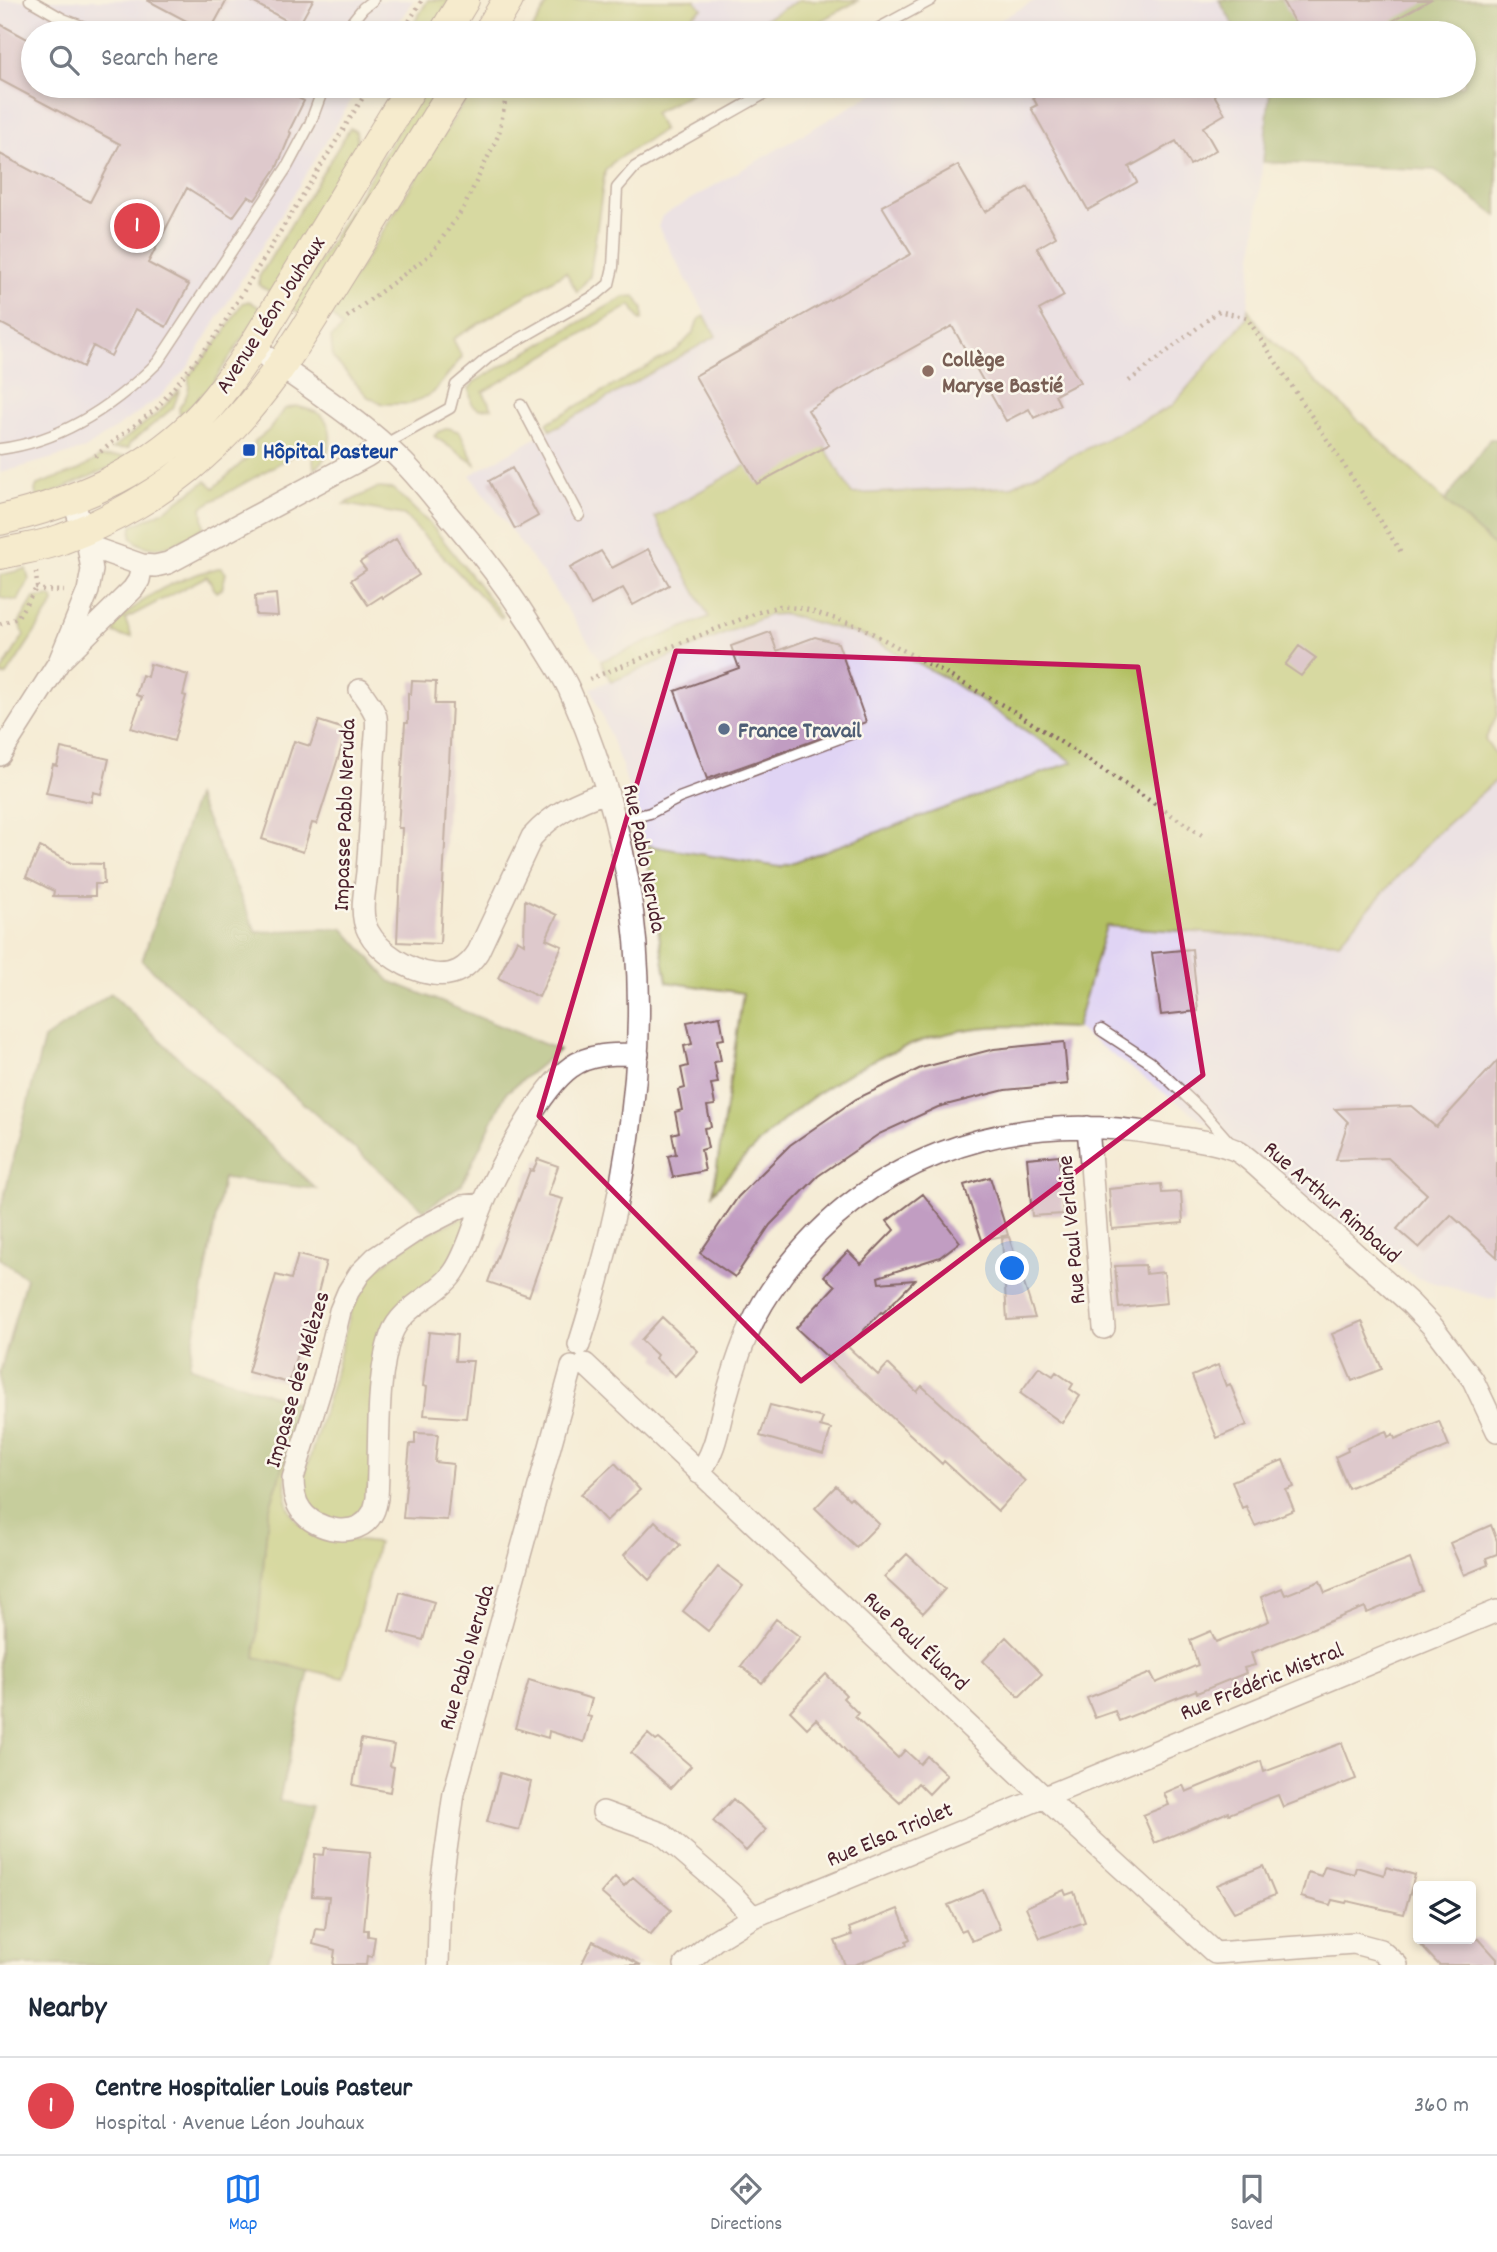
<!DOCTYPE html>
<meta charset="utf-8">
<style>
body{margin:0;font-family:Dekko,sans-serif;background:#f2f2f3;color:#1f2937}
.controls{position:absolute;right:21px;bottom:21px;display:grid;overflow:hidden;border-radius:7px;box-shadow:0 4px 10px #0003}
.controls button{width:63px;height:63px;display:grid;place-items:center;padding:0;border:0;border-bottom:2px solid #e0e1e3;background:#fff;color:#1f2937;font:35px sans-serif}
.you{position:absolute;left:1013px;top:1269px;width:24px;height:24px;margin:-18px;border:5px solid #fff;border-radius:50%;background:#1a73e8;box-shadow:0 0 0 10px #1a73e833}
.badge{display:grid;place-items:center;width:46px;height:46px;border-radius:50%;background:#1a73e8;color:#fff;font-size:23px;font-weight:700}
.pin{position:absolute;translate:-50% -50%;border:4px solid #fff;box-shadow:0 2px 7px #0006}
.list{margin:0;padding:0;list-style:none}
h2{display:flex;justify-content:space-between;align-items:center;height:91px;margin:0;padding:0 28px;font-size:30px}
h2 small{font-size:23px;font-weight:400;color:#747a83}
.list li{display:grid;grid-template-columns:46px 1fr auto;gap:21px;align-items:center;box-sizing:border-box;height:98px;padding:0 28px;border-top:2px solid #e0e1e3}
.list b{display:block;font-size:26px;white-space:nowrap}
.list p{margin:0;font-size:23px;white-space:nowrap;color:#747a83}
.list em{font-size:23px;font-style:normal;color:#747a83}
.icon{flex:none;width:38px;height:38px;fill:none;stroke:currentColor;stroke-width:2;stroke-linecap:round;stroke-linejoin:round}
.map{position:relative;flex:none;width:1497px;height:1965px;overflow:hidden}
.search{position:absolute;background:#fff;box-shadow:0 4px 10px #0003;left:21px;right:21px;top:21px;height:77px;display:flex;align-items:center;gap:18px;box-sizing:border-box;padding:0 24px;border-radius:38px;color:#747a83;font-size:26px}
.sheet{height:189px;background:#fff}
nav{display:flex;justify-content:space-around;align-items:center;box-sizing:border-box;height:98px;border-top:2px solid #e0e1e3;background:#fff;font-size:19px;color:#747a83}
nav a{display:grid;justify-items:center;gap:4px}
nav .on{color:#1a73e8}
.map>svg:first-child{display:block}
.built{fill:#e0d4f4}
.green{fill:#b2c062;stroke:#7e7046;stroke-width:2}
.forest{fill:#8da658;stroke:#6c6242;stroke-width:2}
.building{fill:#c19dc2}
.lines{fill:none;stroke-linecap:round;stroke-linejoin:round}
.lane-casing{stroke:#866767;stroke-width:13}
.street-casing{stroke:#866767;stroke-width:24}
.secondary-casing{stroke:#866767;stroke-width:32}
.path{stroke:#866767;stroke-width:4.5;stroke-dasharray:2 5;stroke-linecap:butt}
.lane{stroke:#fff;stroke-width:10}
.street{stroke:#fff;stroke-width:21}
.secondary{stroke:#f6e9c3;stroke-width:30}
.marked{fill:none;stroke:#c2185b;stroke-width:5;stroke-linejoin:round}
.education-dot{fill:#8d6e63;stroke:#fbf7ec;stroke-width:2.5}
.transit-dot{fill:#1a4fb4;stroke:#fbf7ec;stroke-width:2.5}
.service-dot{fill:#5c6f8a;stroke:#fbf7ec;stroke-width:2.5}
.labels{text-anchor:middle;stroke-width:5;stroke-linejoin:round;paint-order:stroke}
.street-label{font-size:23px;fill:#4a1f2b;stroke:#fbf7ec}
.education-label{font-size:23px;font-weight:bold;fill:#785e54;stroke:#fbf7ec;text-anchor:start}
.transit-label{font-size:23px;font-weight:bold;fill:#164399;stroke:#fbf7ec;text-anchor:start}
.service-label{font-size:23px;font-weight:bold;fill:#4e5e75;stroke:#fbf7ec;text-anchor:start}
</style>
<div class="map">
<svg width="1497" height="1965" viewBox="0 0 1497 1965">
<rect width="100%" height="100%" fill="#fbf7ec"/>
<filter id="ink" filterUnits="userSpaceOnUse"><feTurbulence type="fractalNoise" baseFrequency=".0143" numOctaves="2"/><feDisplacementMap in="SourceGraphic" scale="14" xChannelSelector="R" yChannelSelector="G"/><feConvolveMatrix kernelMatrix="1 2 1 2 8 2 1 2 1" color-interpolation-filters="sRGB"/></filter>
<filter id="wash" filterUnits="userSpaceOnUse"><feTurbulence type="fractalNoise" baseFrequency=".00686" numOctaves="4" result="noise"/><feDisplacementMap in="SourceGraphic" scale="28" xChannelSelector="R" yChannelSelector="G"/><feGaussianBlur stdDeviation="1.57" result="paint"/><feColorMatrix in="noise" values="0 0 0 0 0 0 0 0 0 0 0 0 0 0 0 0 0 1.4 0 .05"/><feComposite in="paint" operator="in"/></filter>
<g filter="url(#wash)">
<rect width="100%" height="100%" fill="#f5ecd6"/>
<path class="built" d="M0 0H413L392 33H33V86H360L188 367 159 398 85 449 0 473Z
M550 0H835L777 33H530Z
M1036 0H1219L1238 33H976Z
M886 86H1268L1270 89 1247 318 1172 406 1010 487 852 494 814 427 656 517 710 617 601 661 551 585 470 475 717 336 658 227 662 216Z
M784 614 864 636 944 677 1074 762 780 867 644 845 622 766 591 688 701 646 769 615Z
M1497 779V1299H1490L1417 1278 1076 1028 1105 926 1339 942 1434 836Z"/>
<path class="green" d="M428 0H450L430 33H408Z
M550 0H695L702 8 690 17 702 33H530Z
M799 0H859L799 33H739Z
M425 86H442L302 314 291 308Z
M474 86H704L654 113 663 130 613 162 605 171 590 276 577 292 566 272 453 339 462 357 433 393 410 404H383L368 397 333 358 331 338 342 328 331 314Z
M350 128 356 131 358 146 272 293 259 285V277Z
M635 296 643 309V319L640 320 631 305 483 392 492 408 479 409 472 404 469 389 474 382 624 297Z
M249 301 262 309 210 387 180 416 179 408C185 400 192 388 188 377L223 335 242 303Z
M1248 308 1264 333 1497 549V715L1485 740 1497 757V779L1434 836 1339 942 1106 926 1076 1028C1038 1027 996 1023 958 1031 854 1054 780 1113 713 1193L743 993 667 982 644 845 780 867 1073 762 944 677 864 636 784 614 769 615 611 682 601 661 709 617 655 517 813 427 852 494 1010 487 1172 406 1247 318Z
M705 316 716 336 551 430 547 423 678 349 694 332 698 320Z
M180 389 173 408 129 444V448L112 449 159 412Z
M296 406C303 408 313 410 319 414 338 426 331 459 314 469L312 445 202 507 204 527C184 541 151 560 131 537L132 526 164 511 206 481 214 488 257 449 254 442 268 431 285 409Z
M448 428 460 432 475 464 434 436 438 432Z
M129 456 118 464 37 500 35 490 37 485 79 470 100 457Z
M377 488 393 489 431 525 503 616 501 618 404 515 344 504Z
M218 568H221L226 573 222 589 216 592 207 576 125 619 132 637H124L114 633 115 624C149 592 173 580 218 568Z
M26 569 29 580 18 601 0 598V575Z
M50 596 53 598 54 603 7 675 2 676 1 672 24 635 19 623 34 598Z
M466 1216 469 1219 467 1230 438 1279 400 1307 366 1504 359 1515 346 1522H334L309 1508 301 1487 334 1378 352 1305 365 1282 377 1269 416 1239Z
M301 1405C293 1440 266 1508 309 1530 329 1540 356 1540 378 1543L343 1678 255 1657 268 1514Z"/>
<path class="forest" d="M1219 0H1497V216L1435 170 1263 162 1270 89 1268 86H1464V33H1238Z
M1490 439H1497V549L1445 501Z
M196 796 256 932 343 928 390 981 559 1050 506 1093 462 1184 424 1210 142 961Z
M111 993 316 1189 223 1178 189 1366 301 1405 268 1514 255 1657 309 1671 279 1801 312 1807 267 1965H0V1373L26 1278 0 1259V1212L44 1039Z"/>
<g id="blocks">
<path class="building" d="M147 0H227L209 33Z
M249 0H313L298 27Z
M1282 0H1430L1371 33H1300Z
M0 24 33 42V86H276L304 101 289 131 291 133 277 167 255 200 248 196 233 217 187 188 148 263 189 285 166 327 135 310 111 356 93 346 83 367 0 323V154L90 202 120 144 0 80Z
M1027 86H1209L1225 114 1203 127 1216 150 1190 165 1176 141 1129 167 1137 182 1088 210 1031 108 1037 105Z
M958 165 985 212 1028 187 1056 237 1037 248 1064 296 1039 310 1080 382 1055 395 1060 405 1034 418 1029 409 1006 421 952 326 880 366 808 410 829 445 757 484 695 376 911 254 882 206Z
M512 468 538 516 515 529 489 481Z
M396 539 419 575 383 598 382 596 368 605 351 580 366 570 360 562Z
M648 549 669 585 633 605 623 588 591 605 570 568 601 551 612 568Z
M276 594 278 616 256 615 255 596Z
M770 632 777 651 815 637 838 643 866 722 707 779 675 691 739 668 731 646Z
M1299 646 1316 658 1301 676 1285 665Z
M150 664 188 675 183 695 186 696 174 741 131 728 142 697 136 695 142 675 147 677Z
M412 681 436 682 435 704H452L440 944 397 942 402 828H398L405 723H408V693L411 694Z
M319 721 347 730 317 824 312 823 303 852 262 839 294 741 310 746Z
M61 748 109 759 101 794 93 792 91 802 46 793 53 765 57 766Z
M40 847 71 863 103 864 104 884H95V896H53L54 891 26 877Z
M525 900 557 915 546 939 562 946 539 997 498 978 517 940 524 944Z
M1192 949 1198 1011 1161 1015 1152 953Z
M720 1016 724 1039 717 1040 721 1061 714 1062 718 1083 711 1084 715 1105 707 1106 711 1127 704 1128 708 1148 701 1150 705 1171 673 1177 668 1156 676 1154 672 1134 679 1132 675 1112 682 1110 678 1090 685 1088 681 1068 688 1066 684 1046 692 1044 687 1022Z
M1064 1042 1068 1084 1005 1090 938 1107 879 1134 818 1176 770 1225 735 1277 700 1253 738 1197 790 1145 856 1099 921 1068 994 1049Z
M1497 1061V1257L1451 1215 1419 1248 1397 1229 1427 1194 1388 1158 1336 1160 1348 1122 1335 1109 1411 1106 1436 1127Z
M1059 1155 1063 1214 1032 1216 1027 1158Z
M538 1159 558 1166 548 1195 563 1199 529 1296 488 1282 530 1170 533 1171Z
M990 1177 1008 1235 982 1240 964 1185Z
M1161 1184 1162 1193 1181 1192 1183 1223 1112 1229 1109 1189Z
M923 1194 960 1242 940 1257 878 1277 879 1283 915 1280 883 1313 881 1312 848 1347 878 1375 888 1364 917 1392 922 1386 1025 1481 998 1511 944 1461 942 1464 796 1328 835 1286 824 1276 848 1251 861 1264 894 1230 887 1221Z
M1009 1237 1035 1318 1007 1320 1002 1238Z
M298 1255 326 1262 302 1354 297 1353 289 1383 248 1372 276 1275 291 1279Z
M1145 1265 1146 1274 1164 1272 1167 1303 1119 1308 1115 1266Z
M662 1317 698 1351 675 1376 655 1358 657 1355 641 1340Z
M1362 1321 1382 1369 1352 1381 1332 1334Z
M429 1332 457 1335 455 1361H473L466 1418 424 1415 427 1387 423 1386Z
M1218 1365 1226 1386 1230 1384 1247 1425 1217 1438 1192 1376Z
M1039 1367 1053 1376 1056 1372 1073 1384 1070 1389 1080 1396 1062 1423 1020 1393Z
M770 1405 823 1418 820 1426 831 1429 823 1454 760 1436Z
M1439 1421 1449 1446 1348 1488 1335 1457 1348 1451 1347 1447 1386 1431 1388 1437 1393 1434 1395 1439Z
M415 1433 438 1434 435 1462 453 1464 447 1520 403 1518 410 1444H415Z
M1283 1460 1294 1487 1286 1490 1294 1510 1255 1526 1246 1506 1242 1508 1232 1481Z
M615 1463 640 1490 606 1521 581 1494Z
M836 1486 849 1499 851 1497 879 1524 856 1547 815 1508Z
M655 1521 680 1545 649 1580 624 1555Z
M1491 1525 1497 1541V1554L1486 1558 1488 1565 1464 1575 1450 1543Z
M907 1554 945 1589 923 1613 884 1577Z
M1410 1559 1422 1591 1367 1613 1365 1607 1251 1653 1255 1665 1244 1668 1246 1673 1197 1693 1196 1690 1119 1721 1115 1711 1095 1718 1087 1698 1151 1673 1156 1683 1198 1665 1190 1640 1211 1631 1216 1642 1269 1621 1261 1597 1282 1588 1285 1595 1320 1581 1325 1593Z
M718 1567 743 1586 708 1631 683 1611Z
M400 1592 434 1602 423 1640 389 1631Z
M776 1619 800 1637 762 1683 741 1666Z
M1006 1637 1042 1674 1019 1697 983 1661Z
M826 1674 846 1695 843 1698 858 1713 855 1717 898 1758 905 1750 920 1764 927 1756 947 1775 929 1794 918 1783 900 1803 863 1769 816 1719 807 1728 790 1711Z
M529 1680 592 1699 587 1716 591 1717 584 1742 549 1731 548 1738 515 1728Z
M648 1734 656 1741 659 1739 691 1766 671 1788 631 1753Z
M361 1739 394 1745 390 1766 394 1767 390 1792 353 1785Z
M1342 1743 1356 1779 1283 1807 1278 1795 1229 1814 1228 1812 1155 1843 1143 1815 1169 1805 1164 1793 1183 1785 1186 1792 1261 1761 1264 1772Z
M500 1773 531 1782 519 1830 487 1822Z
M733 1799 766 1830 746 1851 713 1821Z
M325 1848 371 1852 364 1930H368V1936L375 1937 372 1957 367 1956 366 1965H333L335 1950 313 1944 316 1929 325 1930 329 1897 312 1896 315 1854 324 1855Z
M1263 1866 1275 1895 1234 1912 1217 1885Z
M1325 1866 1354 1874 1356 1867 1384 1875 1386 1867 1415 1875 1404 1914 1347 1901 1346 1903 1332 1900 1330 1905 1301 1897 1308 1872 1321 1876Z
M615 1877 624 1886 633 1877 671 1910 650 1935 601 1893Z
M983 1890 1000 1929 972 1941 966 1929 961 1931 948 1905Z
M1064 1890 1066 1895 1074 1892 1085 1922 1040 1938 1026 1907Z
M898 1909 910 1939 906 1941 907 1945 854 1965H845L835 1941 852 1935 849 1928Z
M1415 1939H1479L1497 1959V1965H1439Z
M593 1941 641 1965H581Z"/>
</g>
</g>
<g filter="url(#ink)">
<use href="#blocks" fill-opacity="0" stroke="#866767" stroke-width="2"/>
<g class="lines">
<defs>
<path id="lane" d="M30 0 63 19 100 33
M343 33 363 8 373 0
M870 33 931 0
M521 405 579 515
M384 445 450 408 456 385 490 356 596 295 609 284 613 267 617 188 635 167 778 86
M0 449C62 441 115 405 158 362L287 167 310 124 324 86
M616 822 650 813 679 798 853 733
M1101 1030 1150 1062 1202 1111 1230 1143"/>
<path id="street" d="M253 347C304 384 359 418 403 462 422 481 438 503 456 524 489 563 520 605 546 650 554 663 563 676 569 689 669 911 651 1119 579 1345
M88 546 142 565
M59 662 133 589 139 580 142 565 155 566 168 563 367 456 384 445
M360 690C365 698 374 708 376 717 378 731 374 747 374 760 372 798 370 835 367 872 365 891 359 914 368 931 379 952 409 971 433 974 453 977 467 969 478 952L532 837C553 813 578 801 607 792
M0 755 59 662 88 591 92 570 88 546 73 500
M1088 1127 1104 1328
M483 1204 463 1206 420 1228 375 1258 360 1273 348 1292 340 1311 324 1378 293 1478C293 1489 294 1501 301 1510 315 1531 358 1540 372 1514 375 1510 376 1503 377 1498 380 1450 375 1380 391 1335 402 1305 437 1297 454 1272 468 1251 473 1227 483 1204 498 1169 541 1088 571 1067 590 1053 616 1054 638 1054
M585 1364 1045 1798 1215 1953 1354 1943 1380 1950 1397 1965
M699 1473C717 1451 719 1421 727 1394 737 1358 749 1323 770 1292 857 1160 1004 1108 1157 1134 1182 1138 1211 1140 1235 1150 1248 1156 1261 1171 1272 1180 1319 1220 1364 1262 1410 1303L1433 1327 1473 1380 1497 1431
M603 1812 661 1833 732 1894 753 1917
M438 1965 440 1893 454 1793 572 1367
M685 1965 715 1940 753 1917 1497 1611"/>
<path id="secondary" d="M444 33 464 0
M488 33 508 0
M0 520C72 503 140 476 194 423 217 400 235 373 253 347L412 86
M0 554C20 549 42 547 62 539 111 521 163 492 202 456 262 403 303 334 345 266 382 206 419 146 456 86"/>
</defs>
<use href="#lane" class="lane-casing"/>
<use href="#street" class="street-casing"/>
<use href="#secondary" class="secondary-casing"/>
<path class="path" d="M402 33 422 0
M347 317 431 254 463 209 499 134 508 86
M1129 381 1219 311 1247 318 1403 555
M95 456 157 408 216 336 370 86
M36 572 37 587 42 590 64 591
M0 624 17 618 37 587
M589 679 762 611 780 606 805 609 861 627 1015 712 1205 837"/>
<use href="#lane" class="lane"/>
<use href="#street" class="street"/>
<use href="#secondary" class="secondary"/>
</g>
</g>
<path d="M0 0H1497V1965H0ZM676 651 1138 667 1203 1075 801 1381 539 1116Z" fill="#f5ecd6" fill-opacity=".55" fill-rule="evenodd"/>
<path class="marked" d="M676 651 1138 667 1203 1075 801 1381 539 1116Z"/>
<circle class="education-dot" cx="928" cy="371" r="7"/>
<rect class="transit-dot" x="242" y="443" width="14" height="14" rx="3.5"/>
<circle class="service-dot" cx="724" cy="729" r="7"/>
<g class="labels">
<g class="street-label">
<text transform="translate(269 314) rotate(-57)" y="8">Avenue Léon Jouhaux</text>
<text transform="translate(343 815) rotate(-88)" y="8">Impasse Pablo Neruda</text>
<text transform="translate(646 858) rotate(79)" y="8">Rue Pablo Neruda</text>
<text transform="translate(1333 1201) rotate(41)" y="8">Rue Arthur Rimbaud</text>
<text transform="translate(1070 1230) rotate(-95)" y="8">Rue Paul Verlaine</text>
<text transform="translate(296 1379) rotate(-74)" y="8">Impasse des Mélèzes</text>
<text transform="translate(917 1640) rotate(43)" y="8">Rue Paul Éluard</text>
<text transform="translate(465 1657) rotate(-74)" y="8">Rue Pablo Neruda</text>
<text transform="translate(1261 1680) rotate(-22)" y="8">Rue Frédéric Mistral</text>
<text transform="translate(889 1833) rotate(-23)" y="8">Rue Elsa Triolet</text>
</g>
<g class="education-label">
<text x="942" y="366">Collège<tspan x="942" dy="26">Maryse Bastié</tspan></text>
</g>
<g class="transit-label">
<text x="263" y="458">Hôpital Pasteur</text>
</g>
<g class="service-label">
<text x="738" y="737">France Travail</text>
</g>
</g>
</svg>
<div class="controls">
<button><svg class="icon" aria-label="layers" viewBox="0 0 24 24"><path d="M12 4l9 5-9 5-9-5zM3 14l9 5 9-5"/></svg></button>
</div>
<div class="you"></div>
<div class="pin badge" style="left:137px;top:226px;background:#e0444e">1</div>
<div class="search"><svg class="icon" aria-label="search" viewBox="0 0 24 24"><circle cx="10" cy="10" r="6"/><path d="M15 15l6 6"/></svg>Search here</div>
</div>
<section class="sheet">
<h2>Nearby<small></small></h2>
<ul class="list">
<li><span class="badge" style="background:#e0444e">1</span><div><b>Centre Hospitalier Louis Pasteur</b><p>Hospital · Avenue Léon Jouhaux</p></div><em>360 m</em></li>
</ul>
</section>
<nav>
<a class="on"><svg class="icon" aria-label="map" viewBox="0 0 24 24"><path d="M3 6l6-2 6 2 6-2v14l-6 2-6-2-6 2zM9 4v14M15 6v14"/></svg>Map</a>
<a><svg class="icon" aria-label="directions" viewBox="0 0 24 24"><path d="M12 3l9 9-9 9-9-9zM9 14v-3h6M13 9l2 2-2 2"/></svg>Directions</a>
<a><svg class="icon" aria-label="saved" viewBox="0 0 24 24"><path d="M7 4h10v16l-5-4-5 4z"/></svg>Saved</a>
</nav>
